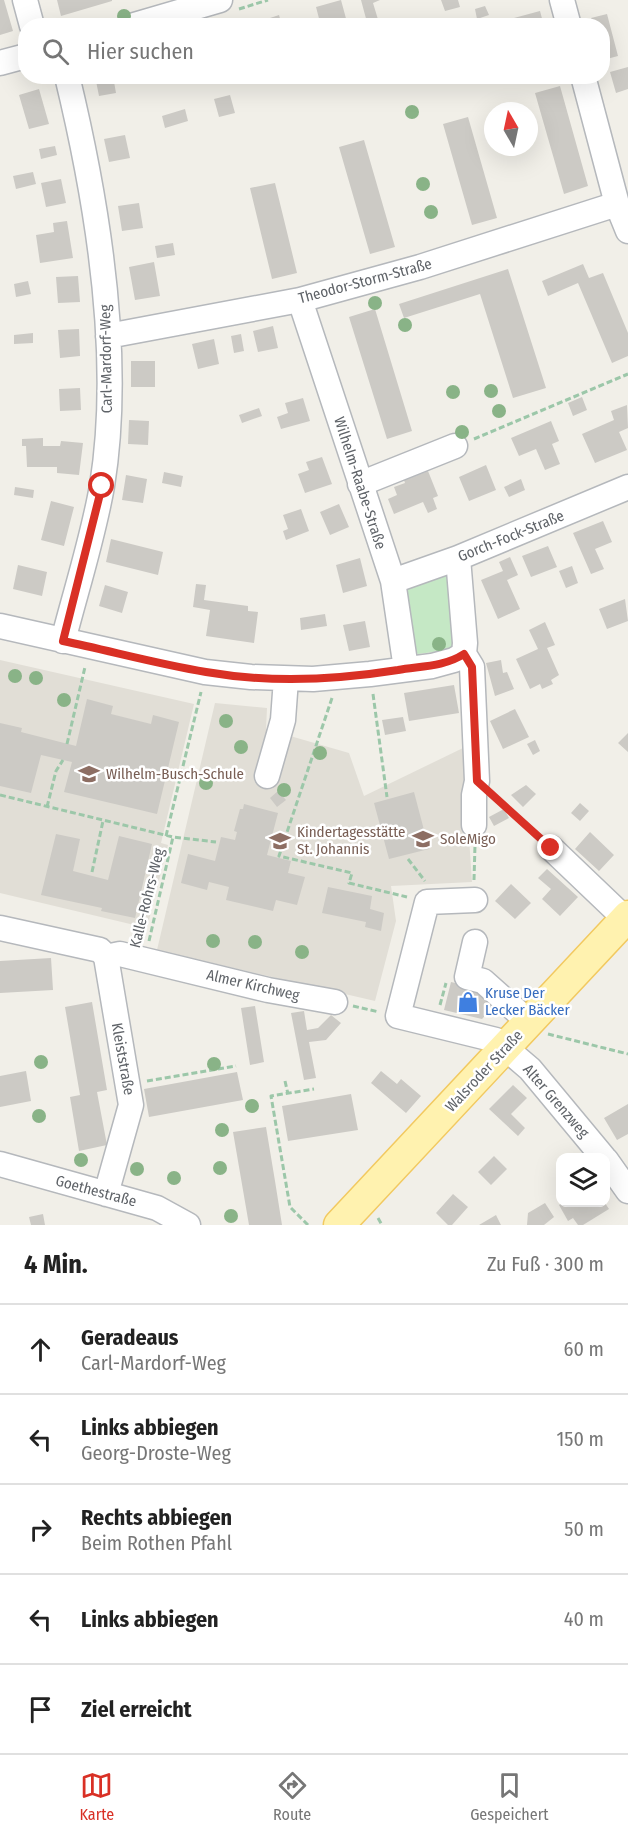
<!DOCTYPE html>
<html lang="de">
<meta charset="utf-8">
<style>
body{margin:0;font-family:"Fira Sans Condensed",sans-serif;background:#f2f2f2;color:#222}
.controls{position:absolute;right:18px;bottom:18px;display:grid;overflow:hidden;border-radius:12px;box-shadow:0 6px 24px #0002}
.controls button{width:54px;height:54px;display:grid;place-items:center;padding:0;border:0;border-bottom:2px solid #e0e0e0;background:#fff;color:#222;font:30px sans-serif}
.compass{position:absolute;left:484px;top:102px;width:54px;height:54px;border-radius:50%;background:#fff;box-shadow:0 6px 24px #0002;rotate:351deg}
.stop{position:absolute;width:18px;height:18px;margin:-14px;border:4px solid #d93025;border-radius:50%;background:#fff}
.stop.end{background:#d93025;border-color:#fff;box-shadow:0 2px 6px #0008}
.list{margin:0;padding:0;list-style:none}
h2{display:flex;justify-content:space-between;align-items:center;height:78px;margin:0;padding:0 24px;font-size:26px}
h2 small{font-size:20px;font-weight:400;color:#767676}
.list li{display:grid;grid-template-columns:39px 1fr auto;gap:18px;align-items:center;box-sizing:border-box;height:90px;padding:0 24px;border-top:2px solid #e0e0e0}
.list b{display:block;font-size:22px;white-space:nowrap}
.list p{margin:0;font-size:20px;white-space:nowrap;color:#767676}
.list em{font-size:20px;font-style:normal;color:#767676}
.icon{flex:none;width:33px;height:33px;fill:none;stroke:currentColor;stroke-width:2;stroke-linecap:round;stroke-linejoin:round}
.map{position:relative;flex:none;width:628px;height:1225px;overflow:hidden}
.search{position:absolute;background:#fff;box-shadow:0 6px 24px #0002;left:18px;right:18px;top:18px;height:66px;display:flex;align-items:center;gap:15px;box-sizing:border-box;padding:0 21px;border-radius:24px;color:#767676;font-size:22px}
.sheet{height:528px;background:#fff}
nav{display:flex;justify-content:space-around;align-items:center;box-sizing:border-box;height:84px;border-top:2px solid #e0e0e0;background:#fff;font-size:16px;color:#767676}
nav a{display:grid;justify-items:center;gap:3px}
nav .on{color:#d93025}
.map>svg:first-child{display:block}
.education{fill:#e1ded6}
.green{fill:#c5e8c5}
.building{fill:#cccac5}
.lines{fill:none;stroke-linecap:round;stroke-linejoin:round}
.minor-casing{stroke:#b5b8bc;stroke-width:27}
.major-casing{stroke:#f2c960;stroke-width:33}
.path{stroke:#9cc7a9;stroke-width:3;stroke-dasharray:6 3;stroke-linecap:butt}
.minor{stroke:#fff;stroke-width:24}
.major{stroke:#fff2af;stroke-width:30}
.tree{fill:#89b387}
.route{stroke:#d93025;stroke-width:8}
.labels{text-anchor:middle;stroke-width:5;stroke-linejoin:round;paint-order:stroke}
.street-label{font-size:15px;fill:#5f6368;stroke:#fff}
.education-label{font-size:15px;fill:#785e54;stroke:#fff;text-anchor:start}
.shop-label{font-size:15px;fill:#366cbe;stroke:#fff;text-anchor:start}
</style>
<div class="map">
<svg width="628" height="1225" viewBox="0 0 628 1225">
<rect width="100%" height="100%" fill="#f1efe8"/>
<path class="education" d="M0 660 194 704 161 843 168 845 147 928 0 893Z
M215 703 267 708 266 729 349 753 364 796 463 748 472 882 391 886 396 921 375 1001 157 950Z"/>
<path class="green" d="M440 574 447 576 450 584 453 646 448 650 418 654 414 651 406 587Z"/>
<path class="building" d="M0 0H4L13 31 0 35Z
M57 0H112V1L61 16Z
M341 0 348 26H321L316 7Z
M361 0H380L373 3 380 26H368Z
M441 0H458L460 7 445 11Z
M485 6 489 15 477 19 475 9Z
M540 11 544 26H516L514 18Z
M607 14 618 56 603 60V26H593L591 18Z
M279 15 282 26H259L258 22Z
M628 67V89L616 93 610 72Z
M95 76H113L116 93 99 96Z
M225 76H252V77L227 84Z
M560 86 588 186 564 194 535 93Z
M39 89 49 124 29 129 19 95Z
M230 95 235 113 219 117 214 99Z
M185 109 188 121 165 128 162 116Z
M468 117 497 218 472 225 443 124Z
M125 135 130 158 109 162 104 139Z
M364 140 395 247 370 254 339 147Z
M55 146 57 155 41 159 39 149Z
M33 172 36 184 16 189 13 176Z
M61 179 66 203 46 207 41 183Z
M275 183 297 273 272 279 250 188Z
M139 203 143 228 122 231 118 206Z
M67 221 73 258 40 263 36 235 54 232 53 223Z
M173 243 175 255 157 258 155 246Z
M154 262 160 296 135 300 129 267Z
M583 264 589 278 603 273 628 333V356L612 363 578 283 548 296 542 281Z
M508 269 546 388 513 398 480 294 404 318 399 304Z
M78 276 80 302 58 303 56 277Z
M28 281 31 294 16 297 14 284Z
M375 309 412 431 387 439 349 317Z
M273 326 278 348 258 352 253 331Z
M79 329 80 356 60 358 58 330Z
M33 333V343L14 344V335Z
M241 334 244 351 234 353 231 336Z
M214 339 219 364 198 369 192 344Z
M131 361H155V387H131Z
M80 388 81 410 60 411 59 389Z
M582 397 587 410 573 416 568 403Z
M303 398 310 421 281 429 277 417 288 413 285 403Z
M627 405 628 428 619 432 627 450 595 463 582 434 614 420 611 411Z
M259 408 262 416 242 423 239 415Z
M129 420 149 421 148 445 128 444Z
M551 421 559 441 552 444 560 464 545 470 536 449 519 456 511 438Z
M43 438V446H60L61 441 83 443 79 475 57 473V467H27L26 446H22V439Z
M322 457 332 484 305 493 298 474 309 470 306 462Z
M486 465 496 490 469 501 459 477Z
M428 471 438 496 433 498 437 509 428 513 423 502 394 514 388 499 397 495 394 487 405 483 404 480Z
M164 472 183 476 181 487 162 483Z
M126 475 147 479 143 503 122 500Z
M521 479 525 490 509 497 504 487Z
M15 487 34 490 33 498 14 495Z
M51 501 74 507 64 546 41 540Z
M339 504 349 527 330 535 320 512Z
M301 509 309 531 286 540 283 531 288 529 283 515Z
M603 521 612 542 595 549 604 569 591 574 573 533Z
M111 539 163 552 158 575 106 562Z
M548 546 557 567 531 577 522 556Z
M510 557 518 575 507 580 520 609 498 619 481 580 503 571 499 562Z
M360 558 367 586 343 593 336 565Z
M18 565 47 572 42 596 13 589Z
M572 566 578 583 566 588 559 571Z
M196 584 206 585 204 600 248 606V611L258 612 254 643 206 636 210 610 193 607Z
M105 585 128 592 122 613 99 606Z
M625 599 628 621 607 629 599 609Z
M325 614 327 626 301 630 300 618Z
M365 621 370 647 349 651 343 625Z
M545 622 555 645 547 648 559 675 551 680 553 684 542 689 540 684 530 689 516 659 538 649 529 630Z
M501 660 503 673 507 672 514 689 495 696 486 663Z
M454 685 459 713 409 721 404 693Z
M87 699 113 706 111 714 151 724 153 715 179 722 157 814 64 792 72 762 41 755 31 793 0 786V723L22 728 21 732 76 746Z
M515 709 529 737 503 749 490 721Z
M403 717 406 731 385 735 382 720Z
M628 733V752L618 743Z
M535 740 540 751 533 755 527 744Z
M526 785 536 794 523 807 511 795Z
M278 791 286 800 277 807 270 798Z
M414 792 429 849 389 859 374 803Z
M580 803 589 811 580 821 571 813Z
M244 804 278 813 267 855 291 861 288 873 305 877 297 905 276 900 273 911 226 900 229 887 209 882 207 890 181 883 188 854 215 861 221 837 235 840 237 832 234 831 240 809H243Z
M504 809 509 818 494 826 489 817Z
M590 832 614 855 599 871 575 849Z
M56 834 80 839 73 871 108 880 119 836 152 844 135 918 101 911 102 908 41 895Z
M547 869 578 897 560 916 542 899 551 889 538 878Z
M511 884 531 903 515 919 495 901Z
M328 887 372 896 370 909 384 913 381 931 365 927 366 922 322 913Z
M51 958 53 990 0 993V961Z
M451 982 481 989 496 1004 482 1019 444 1010Z
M92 1002 107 1090 97 1092 107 1145 79 1151 70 1097 80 1095 65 1007Z
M255 1006 264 1062 250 1065 241 1008Z
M304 1011 307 1030 318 1028 331 1015 341 1023 326 1040 309 1042 316 1078 304 1080 291 1013Z
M26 1071 31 1101 0 1107V1076Z
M381 1071 397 1084 401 1079 421 1096 406 1113 371 1083Z
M237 1072 243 1100 149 1117 144 1089Z
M513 1085 527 1098 511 1114 525 1128 518 1136 489 1109Z
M351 1094 358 1130 288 1141 282 1106Z
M628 1104V1134L617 1140 604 1118Z
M266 1127 275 1181 282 1225H249L233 1132Z
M494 1156 507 1169 491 1185 478 1172Z
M453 1194 468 1207 452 1225H448L436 1213Z
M545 1203 554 1217 544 1225H527L528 1213Z
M562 1203H605L609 1209 583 1225H578L573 1218 568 1221 559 1205Z
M43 1214 45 1225H31L29 1217Z
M496 1215 501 1225H479Z"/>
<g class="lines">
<defs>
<path id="minor" d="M25 0 32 26
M562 0 569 26
M131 26 220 0
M0 63 26 56
M583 76 617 204 628 231
M300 300 393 581 406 669
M108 336 300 300 420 267 617 204
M360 484 455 446
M393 581 458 558 628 487
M0 626 205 672 251 677 313 679 370 674 432 666 454 660 464 654 465 643 458 558
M63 641C76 590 93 538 102 486 123 356 98 204 67 76
M464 654 472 667 477 781 474 795V825
M267 776 283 720 286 679
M551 848 617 911
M475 900 427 902 398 1016 496 1040 530 1069 604 1158
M0 928 100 950 106 957
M475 942 467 977 483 981 529 1022
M106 957 131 1105 106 1194
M106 957 120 954 268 990 335 1002
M606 1160 628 1191
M0 1164 157 1208 188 1225"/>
<path id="major" d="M339 1225 628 916"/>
</defs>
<use href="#minor" class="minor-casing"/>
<use href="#major" class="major-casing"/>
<path class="path" d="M239 9 268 0
M474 439 628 374
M373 694 387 797
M332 698 279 856 352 873 349 883 407 897
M67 744 85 667
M0 795 173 837 216 842
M496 796 537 835
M47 807 56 771 63 760
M166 836 201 692
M408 859 425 881
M92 872 103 821
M474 880 475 845
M149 941 173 837
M440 1005 446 983
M353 1006 379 1012
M548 1034 628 1054
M147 1081 236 1066
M285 1081 288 1094
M378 1218 382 1225
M308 1225 290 1207 271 1096 314 1089"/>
<use href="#minor" class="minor"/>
<use href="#major" class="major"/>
</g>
<g class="tree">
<circle cx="124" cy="16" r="7"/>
<circle cx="412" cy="112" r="7"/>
<circle cx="423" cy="184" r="7"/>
<circle cx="431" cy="212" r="7"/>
<circle cx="375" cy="303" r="7"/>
<circle cx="405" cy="325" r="7"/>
<circle cx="491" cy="391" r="7"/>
<circle cx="453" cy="392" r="7"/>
<circle cx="499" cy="411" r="7"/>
<circle cx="462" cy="432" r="7"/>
<circle cx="439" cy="644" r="7"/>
<circle cx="15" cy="676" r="7"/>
<circle cx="36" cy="678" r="7"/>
<circle cx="64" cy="700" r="7"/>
<circle cx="226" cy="721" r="7"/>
<circle cx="241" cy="747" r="7"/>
<circle cx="320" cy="753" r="7"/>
<circle cx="206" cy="783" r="7"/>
<circle cx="284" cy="790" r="7"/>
<circle cx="213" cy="941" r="7"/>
<circle cx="255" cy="942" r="7"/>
<circle cx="302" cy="952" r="7"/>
<circle cx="41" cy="1062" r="7"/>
<circle cx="214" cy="1064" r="7"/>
<circle cx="252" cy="1106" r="7"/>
<circle cx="39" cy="1116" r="7"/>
<circle cx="222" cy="1130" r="7"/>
<circle cx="81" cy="1160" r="7"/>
<circle cx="220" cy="1168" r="7"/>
<circle cx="137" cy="1169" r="7"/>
<circle cx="174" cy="1178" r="7"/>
<circle cx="231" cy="1216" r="7"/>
</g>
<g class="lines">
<path class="route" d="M102 486 63 641C111 651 158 664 206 672 269 683 335 680 398 670 420 666 444 667 464 654L472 667 477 781 551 848"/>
</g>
<defs>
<symbol id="school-bare" viewBox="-9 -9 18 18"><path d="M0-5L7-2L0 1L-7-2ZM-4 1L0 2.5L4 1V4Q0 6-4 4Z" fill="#8d6e63" stroke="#fff" stroke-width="2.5" paint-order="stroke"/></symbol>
<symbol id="shop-bare" viewBox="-9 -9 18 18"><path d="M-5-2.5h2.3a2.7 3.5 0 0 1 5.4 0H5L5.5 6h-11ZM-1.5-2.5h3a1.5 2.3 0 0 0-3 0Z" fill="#3f7fe0" stroke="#fff" stroke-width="2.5" paint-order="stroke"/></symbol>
</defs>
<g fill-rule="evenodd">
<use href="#school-bare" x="74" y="759" width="30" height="30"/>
<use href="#school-bare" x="408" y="824" width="30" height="30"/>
<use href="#school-bare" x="265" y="826" width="30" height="30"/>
<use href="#shop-bare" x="453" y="987" width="30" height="30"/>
</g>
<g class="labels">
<g class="street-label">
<text transform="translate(365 281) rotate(-15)" y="5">Theodor-Storm-Straße</text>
<text transform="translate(106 359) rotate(-91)" y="5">Carl-Mardorf-Weg</text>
<text transform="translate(360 483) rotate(72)" y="5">Wilhelm-Raabe-Straße</text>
<text transform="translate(511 536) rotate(-22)" y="5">Gorch-Fock-Straße</text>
<text transform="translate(147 898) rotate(-76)" y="5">Kalle-Rohrs-Weg</text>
<text transform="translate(253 985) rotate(13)" y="5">Almer Kirchweg</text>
<text transform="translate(123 1059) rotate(80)" y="5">Kleiststraße</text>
<text transform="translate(484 1071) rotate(-47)" y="5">Walsroder Straße</text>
<text transform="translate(556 1101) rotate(49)" y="5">Alter Grenzweg</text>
<text transform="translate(96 1191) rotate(15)" y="5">Goethestraße</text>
</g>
<g class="education-label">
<text x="106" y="779">Wilhelm-Busch-Schule</text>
<text x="297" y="837">Kindertagesstätte<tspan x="297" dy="17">St. Johannis</tspan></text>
<text x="440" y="844">SoleMigo</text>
</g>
<g class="shop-label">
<text x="485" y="998">Kruse Der<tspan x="485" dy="17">Lecker Bäcker</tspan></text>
</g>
</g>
</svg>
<div class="controls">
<button><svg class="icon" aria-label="layers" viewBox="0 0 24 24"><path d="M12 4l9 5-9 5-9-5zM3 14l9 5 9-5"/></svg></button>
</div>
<svg class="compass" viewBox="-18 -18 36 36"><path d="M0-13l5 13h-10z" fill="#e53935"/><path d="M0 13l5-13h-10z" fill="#767676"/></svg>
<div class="stop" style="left:102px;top:486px"></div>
<div class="stop end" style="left:551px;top:848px"></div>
<div class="search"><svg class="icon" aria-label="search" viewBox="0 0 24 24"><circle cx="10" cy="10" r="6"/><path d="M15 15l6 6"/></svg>Hier suchen</div>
</div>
<section class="sheet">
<h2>4 Min.<small>Zu Fuß · 300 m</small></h2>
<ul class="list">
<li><svg class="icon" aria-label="ahead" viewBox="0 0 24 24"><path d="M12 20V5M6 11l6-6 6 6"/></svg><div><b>Geradeaus</b><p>Carl-Mardorf-Weg</p></div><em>60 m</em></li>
<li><svg class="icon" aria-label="left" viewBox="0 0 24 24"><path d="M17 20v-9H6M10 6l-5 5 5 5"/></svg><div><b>Links abbiegen</b><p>Georg-Droste-Weg</p></div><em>150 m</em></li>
<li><svg class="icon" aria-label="right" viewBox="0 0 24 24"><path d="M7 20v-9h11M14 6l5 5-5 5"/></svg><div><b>Rechts abbiegen</b><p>Beim Rothen Pfahl</p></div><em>50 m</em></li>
<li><svg class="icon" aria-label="left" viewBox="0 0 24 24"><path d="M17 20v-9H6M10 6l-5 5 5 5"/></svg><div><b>Links abbiegen</b></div><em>40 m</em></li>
<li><svg class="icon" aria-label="arrive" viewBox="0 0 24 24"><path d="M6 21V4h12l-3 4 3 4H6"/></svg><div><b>Ziel erreicht</b></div></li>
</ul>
</section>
<nav>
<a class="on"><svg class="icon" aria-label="map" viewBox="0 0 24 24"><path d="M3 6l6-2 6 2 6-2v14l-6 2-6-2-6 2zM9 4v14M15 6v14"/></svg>Karte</a>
<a><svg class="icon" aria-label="directions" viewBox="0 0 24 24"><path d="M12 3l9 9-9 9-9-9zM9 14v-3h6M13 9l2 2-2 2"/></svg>Route</a>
<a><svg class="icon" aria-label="saved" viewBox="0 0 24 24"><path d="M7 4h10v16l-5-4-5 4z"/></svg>Gespeichert</a>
</nav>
